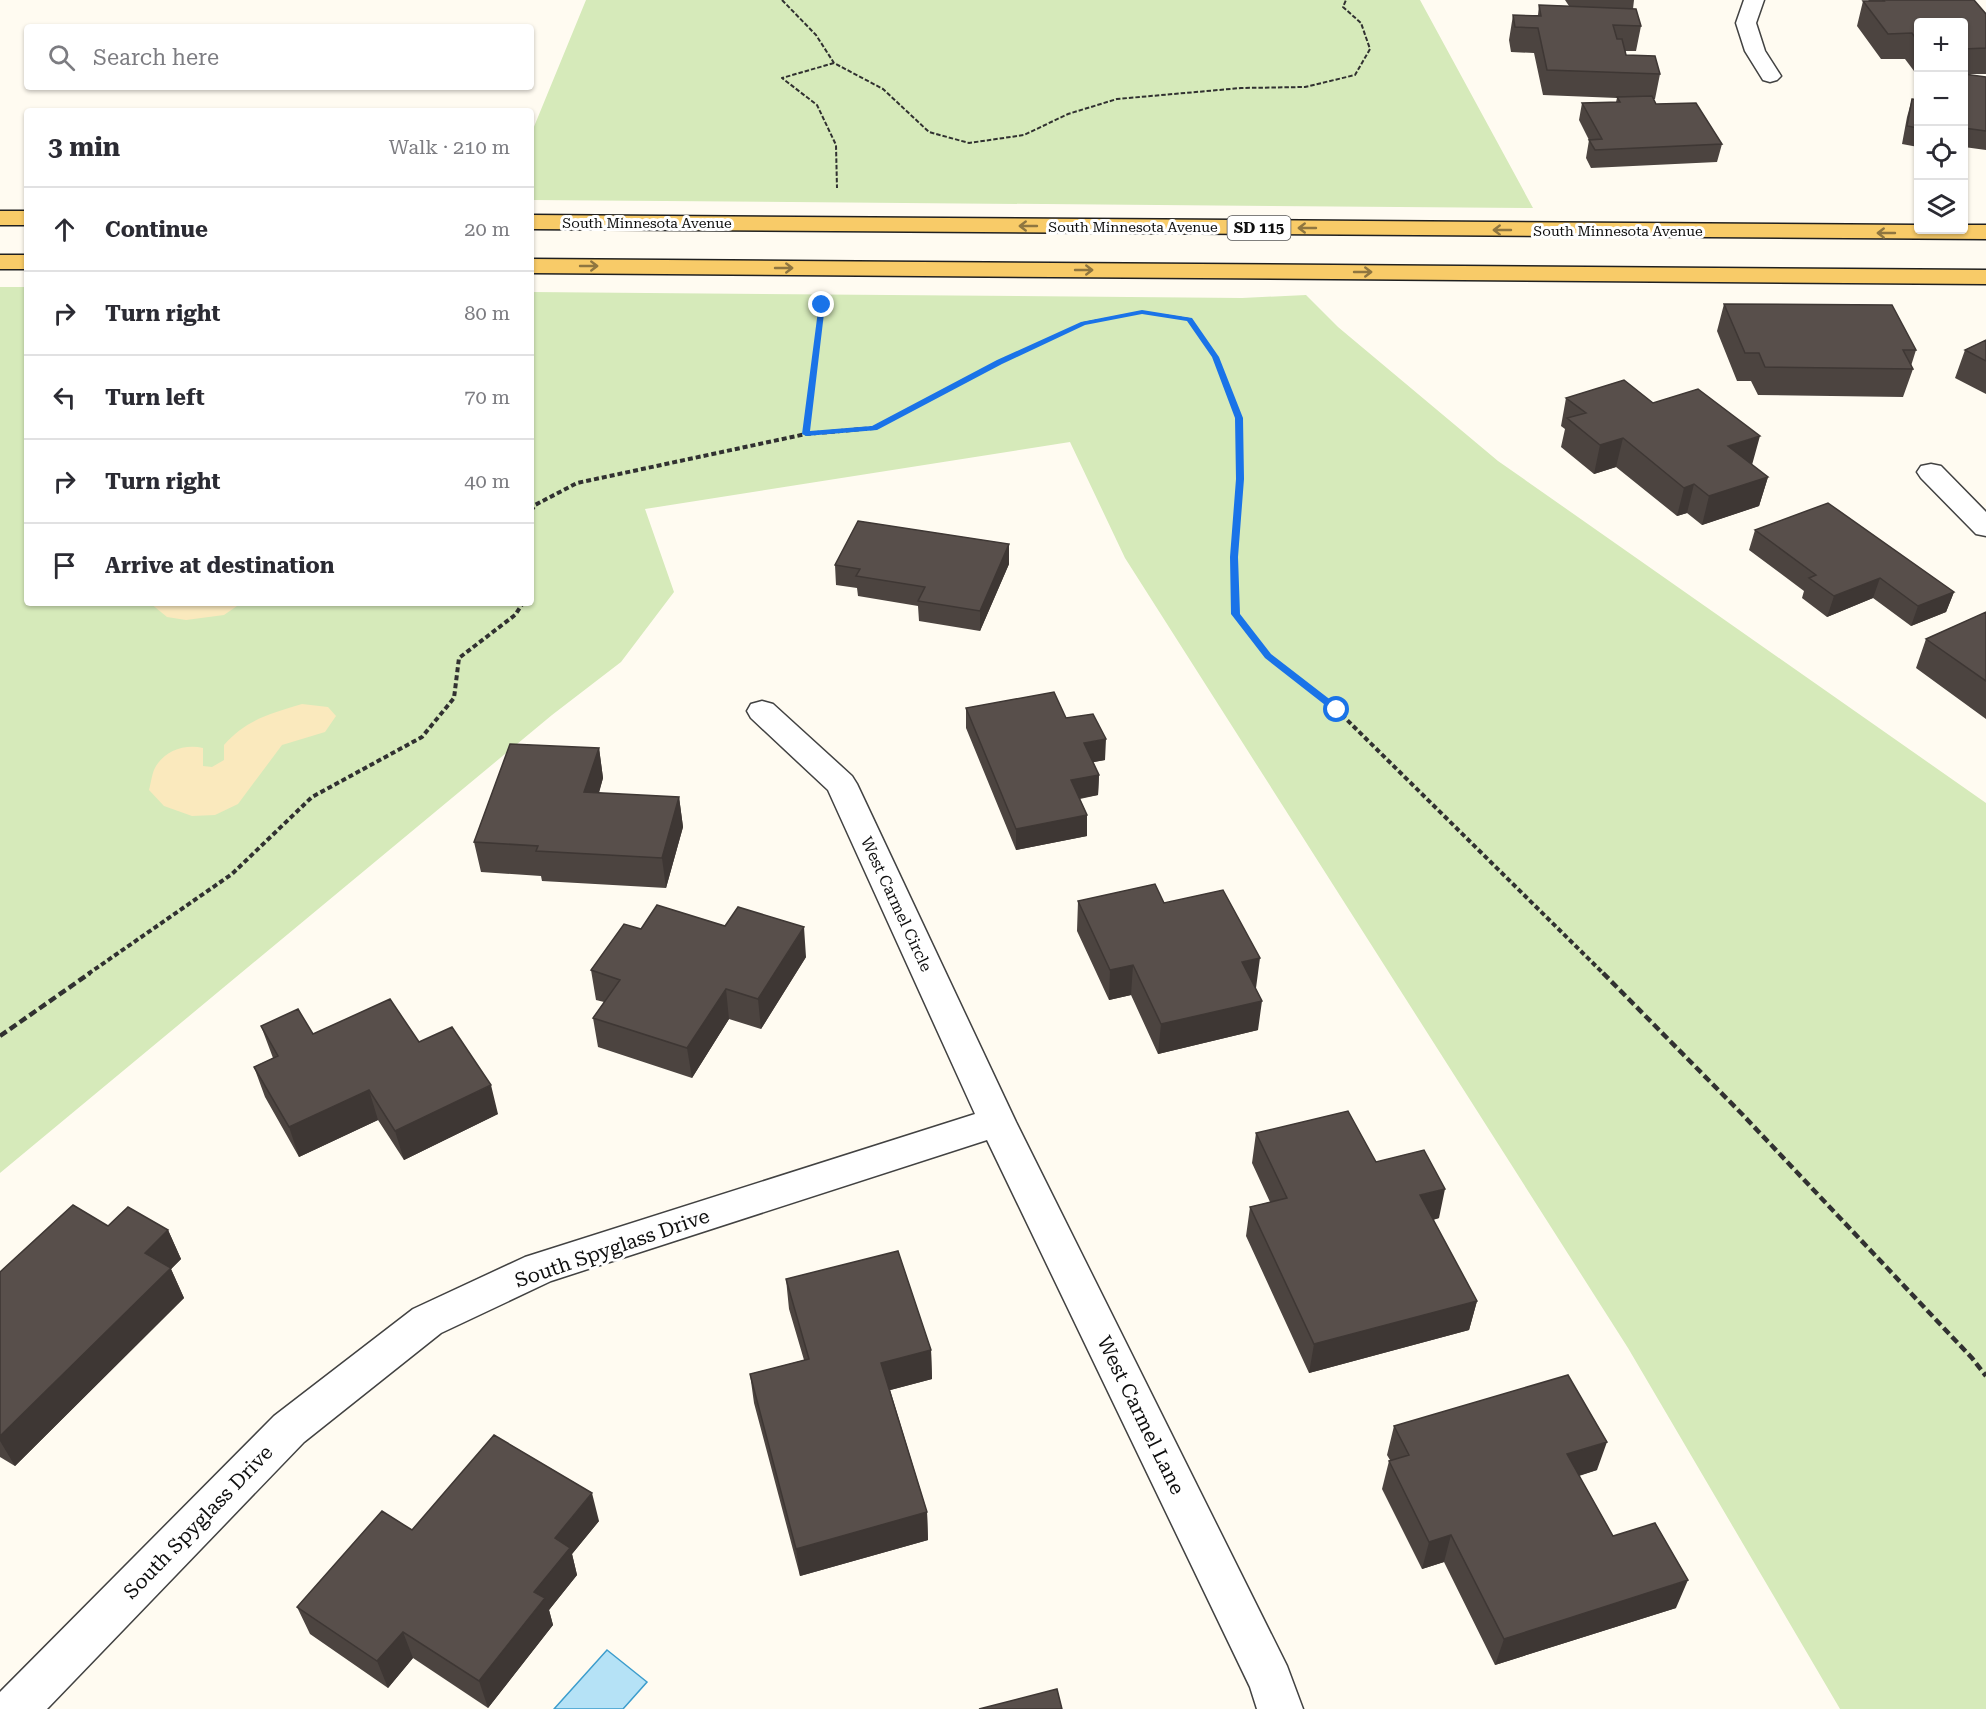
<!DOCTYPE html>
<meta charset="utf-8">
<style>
body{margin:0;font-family:"Roboto Serif",serif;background:#f7f7f7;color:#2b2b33}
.controls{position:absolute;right:18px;top:18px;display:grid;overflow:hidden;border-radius:6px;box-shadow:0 2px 4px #0004}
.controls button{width:54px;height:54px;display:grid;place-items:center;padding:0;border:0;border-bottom:2px solid #e1e1e2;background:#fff;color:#2b2b33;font:30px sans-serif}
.stop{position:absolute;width:18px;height:18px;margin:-14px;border:4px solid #1a73e8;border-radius:50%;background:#fff}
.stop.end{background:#1a73e8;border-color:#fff;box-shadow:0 2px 6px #0008}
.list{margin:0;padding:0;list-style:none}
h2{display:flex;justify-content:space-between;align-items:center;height:78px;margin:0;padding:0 24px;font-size:26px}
h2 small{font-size:20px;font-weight:400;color:#7c7c81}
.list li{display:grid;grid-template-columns:39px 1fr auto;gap:18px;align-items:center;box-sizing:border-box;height:84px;padding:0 24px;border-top:2px solid #e1e1e2}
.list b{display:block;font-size:22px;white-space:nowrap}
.list em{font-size:20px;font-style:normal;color:#7c7c81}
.icon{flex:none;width:33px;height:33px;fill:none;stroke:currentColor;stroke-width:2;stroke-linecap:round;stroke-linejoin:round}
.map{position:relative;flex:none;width:1986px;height:1709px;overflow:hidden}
.search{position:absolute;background:#fff;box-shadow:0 2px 4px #0004;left:24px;top:24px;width:510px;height:66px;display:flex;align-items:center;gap:15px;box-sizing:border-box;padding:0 21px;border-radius:6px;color:#7c7c81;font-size:22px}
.panel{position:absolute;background:#fff;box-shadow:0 2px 4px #0004;left:24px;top:108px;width:510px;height:498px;border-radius:6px}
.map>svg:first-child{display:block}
.green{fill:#d6eaba}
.sand{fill:#fae9bd}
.water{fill:#b5e2f6;stroke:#3c9dcd;stroke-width:1.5}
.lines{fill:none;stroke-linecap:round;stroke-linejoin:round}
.street-casing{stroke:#424242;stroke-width:3}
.primary-casing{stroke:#202020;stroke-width:3}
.path-far2{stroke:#313131;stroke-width:2;stroke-dasharray:4.5 2;stroke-linecap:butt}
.path-far1{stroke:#313131;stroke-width:4;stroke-dasharray:5 3;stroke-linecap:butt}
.path{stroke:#313131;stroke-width:4.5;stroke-dasharray:8 4;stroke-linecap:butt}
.street{fill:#fff;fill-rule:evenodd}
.primary{fill:#f8cb68;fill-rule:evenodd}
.wall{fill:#4c4440}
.shaded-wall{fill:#3e3734}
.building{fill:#584f4b;stroke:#3e3734;stroke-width:1.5}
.oneway{stroke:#8f7640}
.route{fill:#1a73e8}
.labels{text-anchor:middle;stroke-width:6;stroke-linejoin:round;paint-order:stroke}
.far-street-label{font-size:14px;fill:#0f0f0f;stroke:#fff}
.shield{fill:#fff;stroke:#575757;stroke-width:1.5}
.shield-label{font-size:15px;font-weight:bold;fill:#0f0f0f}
.street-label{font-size:16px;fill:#0f0f0f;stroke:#fff}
.near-street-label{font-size:20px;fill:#0f0f0f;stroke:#fff}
</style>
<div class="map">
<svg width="1986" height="1709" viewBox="0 0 1986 1709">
<rect width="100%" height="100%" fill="#fffbf1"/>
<path class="green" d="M586 0H1420L1533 208 531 200V134Z
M0 287H27V603H531V292L1242 298 1306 295 1338 327 1498 461 1986 803V1709H1840L1628 1348 1125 558 1070 442 645 509 674 592 621 662 552 715 0 1173Z"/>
<path class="sand" d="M150 603H238L237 606 224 615 186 620 167 617Z
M302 704 328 707 336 716 325 732 282 745 238 804 215 815 192 816 164 806 149 790C151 783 152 772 156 766 166 750 185 744 203 748V766L212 767 224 760V745C247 719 270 714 302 704Z"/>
<path class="water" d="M607 1650 647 1682 623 1709H554Z"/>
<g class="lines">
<defs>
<path id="street" d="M1744 0H1764L1756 23 1765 51 1781 76 1777 80 1770 82 1763 80 1745 51 1736 23Z
M1931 464 1941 466 1986 512V536L1976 534 1921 478 1917 472 1921 466Z
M762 701 773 704 852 776 857 784 1016 1122 1287 1666 1303 1709H1257L1250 1687 987 1140 551 1281 441 1333 304 1442 47 1709H0V1692L274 1416 413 1309 525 1257 975 1114 828 790 751 718 747 711 751 704Z"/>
<path id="primary" d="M0 211H27V225H0Z
M531 215 1918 225V230H1964V225H1986V239L531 229Z
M0 255H27V269H0Z
M531 259 1986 270V284L531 273Z"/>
</defs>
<use href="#street" class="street-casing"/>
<use href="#primary" class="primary-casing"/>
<path class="path-far2" d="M782 0 816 35 834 63 883 89 929 132 969 143 1024 135 1068 114 1117 99 1241 88 1305 87 1355 75 1370 49 1361 23 1343 7 1346 0
M834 63 782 78 817 105 836 145 837 188
M808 419 822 305
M890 419 1000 362 1083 323 1142 312 1189 319 1215 357 1239 419"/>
<path class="path-far1" d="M1239 418 1240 479 1234 557 1235 614 1268 656 1337 710 1604 974
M806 434 874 428 893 418
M531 511 535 505 577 483 806 434 808 418
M88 974 232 874 312 797 422 737 454 698 459 658 515 615 523 603"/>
<path class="path" d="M1603 973 1742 1114 1972 1358 1986 1376
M0 1036 90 973"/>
<use href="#street" class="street"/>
<use href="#primary" class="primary"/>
</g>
<path class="wall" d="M1565 0H1634L1633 9 1641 26 1636 51H1625L1626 55 1660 74 1655 99H1654L1656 104 1722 144 1717 162 1591 168 1586 158 1589 140 1579 120 1582 103 1616 102 1617 98 1543 95 1534 53 1511 52 1509 40 1513 15H1538L1539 5 1569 6Z
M1869 0H1974L1986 14V74H1965L1986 77V150L1964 147V22H1918V75H1917L1905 59H1881L1857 26 1863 1H1868Z
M1912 99 1918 100V147L1902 144 1907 117Z
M1724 304 1916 350 1911 366 1913 369 1903 397 1758 395 1751 381H1737L1717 331Z
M1986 340V394L1955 378 1965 350Z
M1566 398 1653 403 1752 465 1768 477 1759 506 1702 525 1687 513 1677 516 1616 467 1594 474 1561 447 1565 429 1561 426Z
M1755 530 1954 592 1946 612 1911 626 1873 598 1827 617 1802 598 1804 591 1749 550Z
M1009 544V564L980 631 919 621 918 606 858 596 857 588 836 585 835 565Z
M1986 612V719L1916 668 1926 639Z
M966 708 1066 718 1105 760 1093 762 1099 775 1098 795 1080 799 1087 815V836L1016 850 966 728Z
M599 748 603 778 599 793 679 797 683 827 666 888 542 881 541 876 481 872 474 842Z
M1078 901 1164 903 1256 988H1255L1258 1030 1158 1054 1131 995 1109 1000 1077 931Z
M806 957 761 1029 729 1019 692 1078 598 1047 593 1018 604 1002 596 1000 591 970Z
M261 1026 313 1034 419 1042 498 1114 404 1160 378 1120 299 1157 265 1097 254 1067 273 1058Z
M1256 1133 1376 1162 1439 1218 1433 1220 1477 1301 1469 1330 1309 1373 1246 1236 1250 1207 1270 1202 1252 1163Z
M108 1226 168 1230 181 1259 171 1269 184 1298 15 1466 0 1457V1272Z
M786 1279 931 1350 932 1379 890 1390 927 1512 928 1540 800 1576 754 1403 750 1374 804 1360 789 1309Z
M1394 1426 1597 1470 1579 1476 1613 1536 1676 1608 1495 1665 1444 1562 1422 1569 1382 1489 1389 1461 1390 1460 1387 1455Z
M599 1521 572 1554 577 1575 549 1610 553 1625 488 1708 413 1658 388 1688 310 1634 297 1607 412 1530Z"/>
<path class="shaded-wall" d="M1760 436 1752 465 1720 475 1728 446Z
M1623 438 1616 467 1594 474 1600 445Z
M1768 477 1759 506 1702 525 1709 496Z
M1694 484 1687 513 1677 516 1684 488Z
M1009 544V564L980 631V611Z
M1880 578 1873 598 1827 617 1834 596Z
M1954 592 1946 612 1911 626 1918 606Z
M1106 739 1105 760 1084 764V743Z
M599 748 603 778 590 822 584 792Z
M1099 775 1098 795 1070 800 1071 780Z
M679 797 683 827 666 888 662 858Z
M1087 815V836L1016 850V829Z
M804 927 806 957 761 1029 758 999Z
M1260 958 1256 988 1238 992 1242 962Z
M1133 965 1131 995 1109 1000 1110 970Z
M726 989 729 1019 692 1078 687 1048Z
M1262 1001 1258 1030 1158 1054 1161 1024Z
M491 1085 498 1114 404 1160 395 1131Z
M369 1090 378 1120 299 1157 289 1127Z
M1445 1189 1439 1218 1413 1225 1420 1195Z
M168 1230 181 1259 171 1269 184 1298 15 1466 0 1441V1436L145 1253Z
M1477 1301 1469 1330 1309 1373 1314 1344Z
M931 1350 932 1379 883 1392 881 1363Z
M1607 1442 1597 1470 1558 1482 1567 1454Z
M592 1493 599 1521 572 1554 577 1575 549 1610 553 1625 488 1708 479 1681 534 1592 555 1538Z
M927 1512 928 1540 800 1576 796 1549Z
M1451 1535 1444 1562 1422 1569 1429 1542Z
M1688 1580 1676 1608 1495 1665 1504 1639Z
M403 1632 413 1658 388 1688 377 1661Z"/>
<path class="building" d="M1883 0H1974L1986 14V48L1964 49V22H1918V42L1912 33 1888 34 1863 1H1884Z
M1539 5 1636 9 1641 26 1613 25 1617 39H1622L1626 55 1655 56 1660 74 1547 70 1538 28 1515 27 1513 15 1541 16Z
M1964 74 1986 77V131L1964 128Z
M1652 96 1656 104 1696 103 1722 144 1595 150 1589 140 1602 139 1582 103 1620 102 1617 97Z
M1912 99 1918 100V128L1907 126Z
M1724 304 1892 305 1916 350H1903L1913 369 1765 367 1759 353H1745Z
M1986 340V361L1965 350Z
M1624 380 1653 403 1698 389 1760 436 1728 446 1768 477 1709 496 1694 484 1684 488 1623 438 1600 445 1567 418 1586 413 1566 398Z
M1828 503 1954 592 1918 606 1880 578 1834 596 1809 578 1816 575 1755 530Z
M858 521 1009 544 980 611 918 601 925 587 856 576 860 569 835 565Z
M1986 612V681L1926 639Z
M1054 692 1066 718 1093 714 1106 739 1084 743 1099 775 1071 780 1087 815 1016 829 966 708Z
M510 744 599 748 584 792 679 797 662 858 536 851 538 846 474 842Z
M1155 884 1164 903 1223 890 1260 958 1242 962 1262 1001 1161 1024 1133 965 1110 970 1078 901Z
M657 905 725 926 738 907 804 927 758 999 726 989 687 1048 593 1018 620 980 591 970 624 924 641 929Z
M390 999 419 1042 452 1027 491 1085 395 1131 369 1090 289 1127 254 1067 278 1056 261 1026 298 1009 313 1034Z
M1348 1111 1376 1162 1424 1150 1445 1189 1420 1195 1477 1301 1314 1344 1250 1207 1287 1198 1256 1133Z
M73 1205 108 1226 128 1207 168 1230 145 1253 171 1268 0 1436V1272Z
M898 1251 931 1350 881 1363 927 1512 796 1549 750 1374 809 1359 786 1279Z
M1568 1375 1607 1442 1567 1454 1613 1536 1655 1523 1688 1580 1504 1639 1451 1535 1429 1542 1389 1461 1409 1455 1394 1426Z
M494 1435 592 1493 555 1538 570 1548 534 1592 545 1598 479 1681 403 1632 377 1661 297 1607 382 1511 412 1530Z
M1057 1689 1062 1709H979Z"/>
<defs><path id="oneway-shaft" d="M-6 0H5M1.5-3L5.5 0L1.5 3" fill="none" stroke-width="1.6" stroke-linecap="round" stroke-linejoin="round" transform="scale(1.5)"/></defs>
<g class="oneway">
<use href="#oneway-shaft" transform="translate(1028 226) rotate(-180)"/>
<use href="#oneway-shaft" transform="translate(1307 228) rotate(-180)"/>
<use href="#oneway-shaft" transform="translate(1502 230) rotate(-180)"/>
<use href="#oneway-shaft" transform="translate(1886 233) rotate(-180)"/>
<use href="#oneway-shaft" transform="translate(589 266)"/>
<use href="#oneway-shaft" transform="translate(784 268)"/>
<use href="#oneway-shaft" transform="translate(1084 270)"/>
<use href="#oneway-shaft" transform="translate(1363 272)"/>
</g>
<path class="route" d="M819 303 825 305 810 431 872 426 997 360 1081 322 1142 310 1192 318 1219 357 1243 418 1244 479 1238 557 1240 614 1271 654 1341 708V712H1334L1265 658 1231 614 1230 557 1236 479 1235 418 1212 357 1187 321 1142 314 1085 325 1002 364 877 430 806 436 802 434Z"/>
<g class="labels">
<g class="far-street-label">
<text x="647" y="228">South Minnesota Avenue</text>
<text x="1133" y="232">South Minnesota Avenue</text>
<text x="1618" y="236">South Minnesota Avenue</text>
</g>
<rect class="shield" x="1227.5" y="216" width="63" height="24" rx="4.5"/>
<g class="shield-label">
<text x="1259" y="233">SD 115</text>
</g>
<g class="street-label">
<text transform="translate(897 904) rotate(65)" y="6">West Carmel Circle</text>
</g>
<g class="near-street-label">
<text transform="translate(612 1248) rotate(-19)" y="7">South Spyglass Drive</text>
<text transform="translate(1141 1415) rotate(64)" y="7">West Carmel Lane</text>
<text transform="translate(198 1522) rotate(-46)" y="7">South Spyglass Drive</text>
</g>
</g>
</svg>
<div class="controls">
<button>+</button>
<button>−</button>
<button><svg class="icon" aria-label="locate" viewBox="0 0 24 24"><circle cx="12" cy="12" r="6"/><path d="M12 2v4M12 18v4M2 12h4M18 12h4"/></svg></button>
<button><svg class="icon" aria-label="layers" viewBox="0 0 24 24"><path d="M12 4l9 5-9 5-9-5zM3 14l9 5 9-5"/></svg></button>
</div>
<div class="stop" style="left:1337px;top:710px"></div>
<div class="stop end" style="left:822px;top:305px"></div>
<div class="search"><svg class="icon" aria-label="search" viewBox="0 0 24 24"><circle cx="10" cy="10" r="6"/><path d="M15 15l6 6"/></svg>Search here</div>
<section class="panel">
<h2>3 min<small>Walk · 210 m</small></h2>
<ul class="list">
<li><svg class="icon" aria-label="ahead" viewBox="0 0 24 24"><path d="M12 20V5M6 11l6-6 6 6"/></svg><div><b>Continue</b></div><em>20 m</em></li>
<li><svg class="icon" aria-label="right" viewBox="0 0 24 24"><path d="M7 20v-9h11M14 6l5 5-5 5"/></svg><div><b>Turn right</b></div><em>80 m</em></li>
<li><svg class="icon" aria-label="left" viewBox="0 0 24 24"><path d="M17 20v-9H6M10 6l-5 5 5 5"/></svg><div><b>Turn left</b></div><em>70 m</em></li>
<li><svg class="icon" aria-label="right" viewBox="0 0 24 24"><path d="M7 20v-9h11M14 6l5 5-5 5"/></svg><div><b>Turn right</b></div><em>40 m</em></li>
<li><svg class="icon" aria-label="arrive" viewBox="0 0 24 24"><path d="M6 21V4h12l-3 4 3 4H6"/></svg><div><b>Arrive at destination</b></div></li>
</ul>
</section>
</div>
